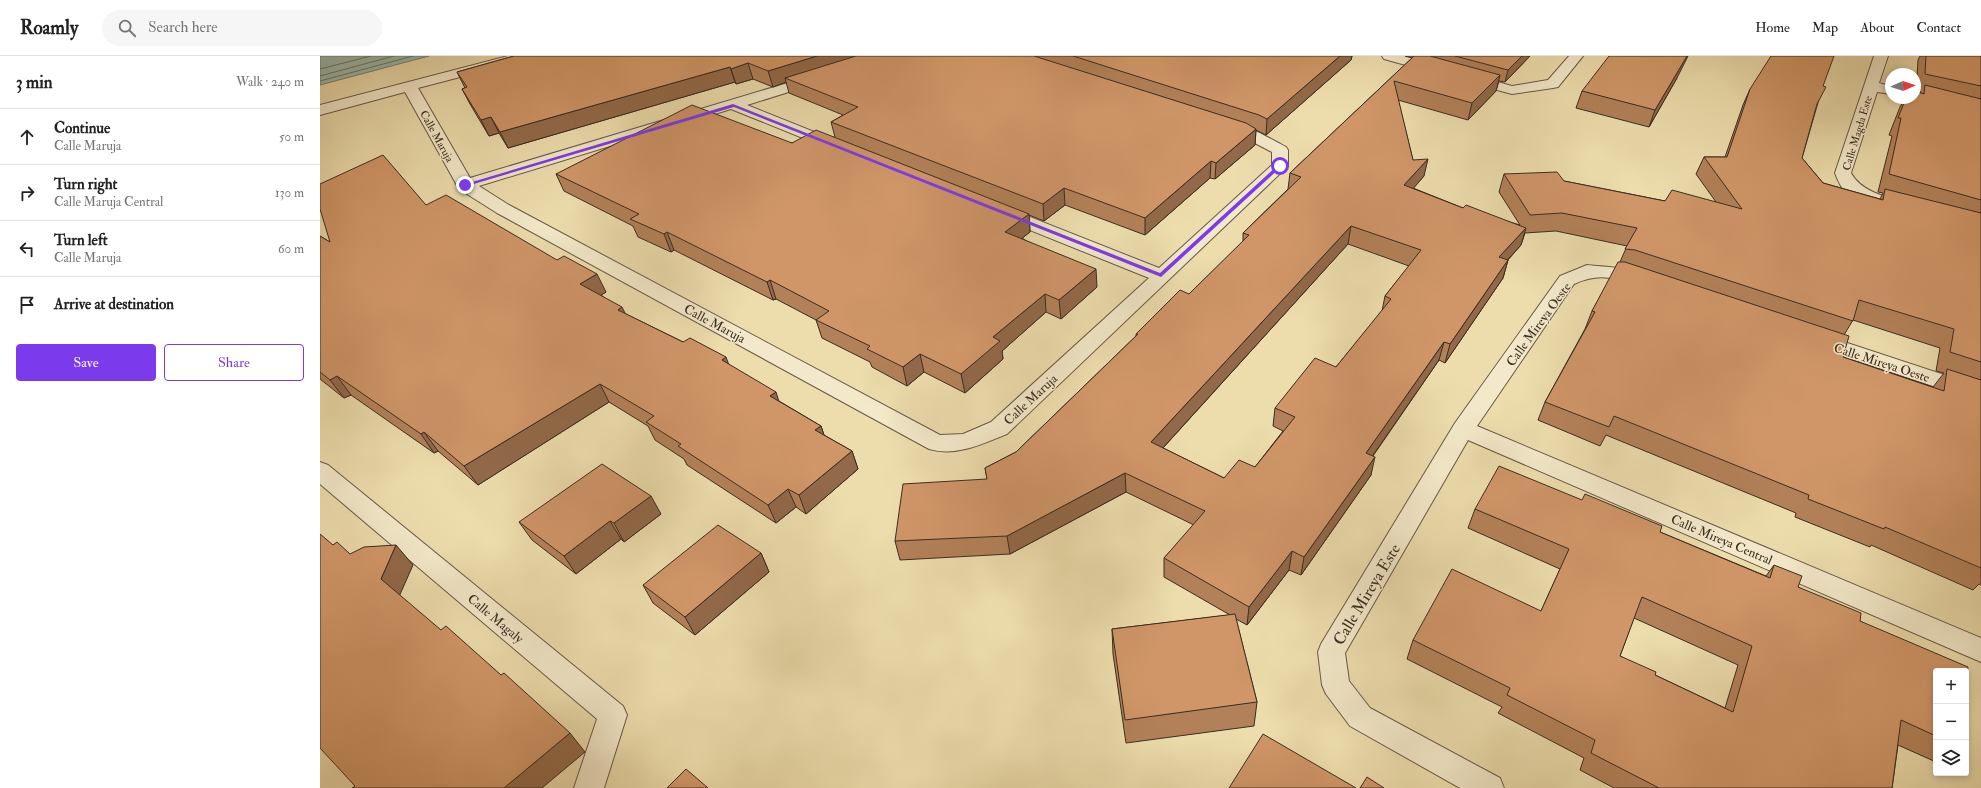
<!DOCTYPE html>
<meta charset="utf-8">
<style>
body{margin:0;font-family:"IM FELL Double Pica",serif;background:#f6f6f6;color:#222}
.controls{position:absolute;right:12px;bottom:12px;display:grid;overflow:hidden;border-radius:4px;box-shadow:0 2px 6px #0003}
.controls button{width:36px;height:36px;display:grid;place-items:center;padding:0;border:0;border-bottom:1px solid #e0e0e0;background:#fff;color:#222;font:20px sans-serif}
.compass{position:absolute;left:1565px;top:12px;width:36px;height:36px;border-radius:50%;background:#fff;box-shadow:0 2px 6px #0003;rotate:87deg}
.stop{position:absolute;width:12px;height:12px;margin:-9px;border:3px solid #7c3aed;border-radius:50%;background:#fff}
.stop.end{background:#7c3aed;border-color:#fff;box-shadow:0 1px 4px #0008}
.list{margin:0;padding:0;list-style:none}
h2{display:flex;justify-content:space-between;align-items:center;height:52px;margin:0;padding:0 16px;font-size:17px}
h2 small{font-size:13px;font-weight:400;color:#767676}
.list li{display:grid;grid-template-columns:26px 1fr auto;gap:12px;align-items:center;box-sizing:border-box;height:56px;padding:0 16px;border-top:1px solid #e0e0e0}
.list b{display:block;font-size:15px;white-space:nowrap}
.list p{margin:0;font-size:13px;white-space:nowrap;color:#767676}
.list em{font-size:13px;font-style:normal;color:#767676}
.actions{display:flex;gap:8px;padding:12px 16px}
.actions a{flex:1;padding:9px 0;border:1px solid #7c3aed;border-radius:4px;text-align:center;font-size:14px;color:#7c3aed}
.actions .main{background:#7c3aed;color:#fff}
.icon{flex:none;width:22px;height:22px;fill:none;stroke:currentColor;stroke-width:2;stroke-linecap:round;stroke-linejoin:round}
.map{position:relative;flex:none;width:1661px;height:732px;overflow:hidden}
header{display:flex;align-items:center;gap:24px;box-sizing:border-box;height:56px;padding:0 20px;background:#fff;border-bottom:1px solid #e0e0e0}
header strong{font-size:19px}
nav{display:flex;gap:22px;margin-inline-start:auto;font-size:14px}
.search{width:280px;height:36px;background:#f6f6f6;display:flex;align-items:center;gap:10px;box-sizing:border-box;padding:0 14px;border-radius:22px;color:#767676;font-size:15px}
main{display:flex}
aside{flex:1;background:#fff}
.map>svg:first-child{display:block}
.water{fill:#9abbaf;stroke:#748277}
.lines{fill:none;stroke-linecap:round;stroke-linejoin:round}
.shore{stroke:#6a7468;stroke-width:1}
.minor-casing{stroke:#675845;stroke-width:2}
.minor{fill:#f3e9ca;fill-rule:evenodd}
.wall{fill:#b38159;stroke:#3a2c22;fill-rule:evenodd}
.shaded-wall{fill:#926949;stroke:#3a2c22}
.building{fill:#d09668;stroke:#3a2c22;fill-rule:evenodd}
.route{fill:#7c3aed}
.labels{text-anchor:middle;stroke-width:3;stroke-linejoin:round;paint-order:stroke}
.far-street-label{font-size:11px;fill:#3a2c22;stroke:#f3e9ca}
.street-label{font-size:13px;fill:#3a2c22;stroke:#f3e9ca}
.near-street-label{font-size:16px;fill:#3a2c22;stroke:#f3e9ca}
</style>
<header>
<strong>Roamly</strong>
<div class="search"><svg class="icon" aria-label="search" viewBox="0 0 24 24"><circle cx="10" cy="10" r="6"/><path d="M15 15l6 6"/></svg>Search here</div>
<nav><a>Home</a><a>Map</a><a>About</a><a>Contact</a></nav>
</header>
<main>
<aside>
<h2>3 min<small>Walk · 240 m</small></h2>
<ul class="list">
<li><svg class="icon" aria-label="ahead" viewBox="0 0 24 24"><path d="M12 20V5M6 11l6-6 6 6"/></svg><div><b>Continue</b><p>Calle Maruja</p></div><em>50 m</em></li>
<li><svg class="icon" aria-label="right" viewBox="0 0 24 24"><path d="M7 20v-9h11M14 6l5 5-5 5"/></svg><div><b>Turn right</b><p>Calle Maruja Central</p></div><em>130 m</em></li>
<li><svg class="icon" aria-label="left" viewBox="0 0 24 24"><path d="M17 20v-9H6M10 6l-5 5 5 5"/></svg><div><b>Turn left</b><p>Calle Maruja</p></div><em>60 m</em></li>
<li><svg class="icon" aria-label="arrive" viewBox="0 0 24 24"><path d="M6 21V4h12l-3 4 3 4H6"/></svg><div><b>Arrive at destination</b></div></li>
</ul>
<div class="actions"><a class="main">Save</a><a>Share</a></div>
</aside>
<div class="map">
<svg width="1661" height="732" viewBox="0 0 1661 732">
<rect width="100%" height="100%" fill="#edddad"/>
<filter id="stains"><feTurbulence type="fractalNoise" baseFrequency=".005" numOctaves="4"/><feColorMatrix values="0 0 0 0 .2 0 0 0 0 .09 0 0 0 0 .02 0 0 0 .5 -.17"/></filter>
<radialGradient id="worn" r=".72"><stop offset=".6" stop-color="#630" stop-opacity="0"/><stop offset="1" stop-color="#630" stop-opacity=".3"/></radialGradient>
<path class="water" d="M0 0H109L0 29Z"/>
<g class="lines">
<path class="shore" d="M0 13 51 0
M0 20 74 0
M0 25 93 0"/>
<defs>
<path id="minor" d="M188 0H211L209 3 98 32 150 122 491 20H501L503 23 501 26 427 49 522 87 524 90 522 93 516 95 510 93 411 53 159 130 189 149 620 379 643 378 671 366 829 222 675 160 672 156 675 152 681 151 687 152 839 212 952 109V96L925 82 902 74 900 71 902 68C920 63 950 83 966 91L968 94V110L687 378C662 388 636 401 609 393L177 157 139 133 85 36 0 59V49Z
M1062 0H1085L1123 11 1125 14 1123 17 1118 18 1064 3Z
M1249 0H1263L1238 31 1233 32 1192 38 1144 25 1142 22 1144 19 1149 18 1192 30 1228 24Z
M1554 0H1568L1559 27 1571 30V38L1557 36 1531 117C1541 135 1564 141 1583 145L1586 149 1583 153C1569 156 1535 143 1524 134 1520 130 1517 122 1515 117Z
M1267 209C1283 211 1320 211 1329 225L1327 229C1317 232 1309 227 1299 224 1283 219 1269 221 1254 228L1157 370 1661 582V606L1148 384 1025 597 1029 625 1050 652 1180 722 1184 732H1140L1030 670 1006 638 1002 629 998 596 1001 588 1135 367 1240 220Z
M1497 277 1661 331V346L1490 289 1487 284 1490 279Z
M0 406 8 409 303 650 307 659 284 732H254L277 663 0 428Z"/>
</defs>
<use href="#minor" class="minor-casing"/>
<use href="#minor" class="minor"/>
</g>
<path class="wall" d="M194 0H1032L1031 4 946 79 936 74 935 89 895 123 890 122 825 179 745 149 724 165 709 159 710 176 702 182 777 231 741 263 726 256 682 295 683 303 645 337 604 316 587 330 552 311 550 306 502 282 496 264 456 243 453 244 354 194 351 196 318 181 313 170 244 135 236 118 515 81 511 66 523 59 469 37 466 26 453 31 433 23 416 28 415 26 188 92 179 77 169 80 150 48 142 33 145 32 137 16Z
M1085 0H1210L1185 26 1179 25 1176 35 1148 64 1078 44 1093 104 1104 120 1093 132 1143 152 1200 169 1179 136 1184 118 1244 125 1345 145 1396 146 1376 118 1384 101H1405L1423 49 1430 33 1503 30 1497 50 1482 102 1503 127 1560 143 1563 137 1558 136 1572 80 1569 79 1580 51 1585 42H1595L1601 36 1596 35 1598 4 1600 0H1661V529L1659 528 1653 534 1551 489 1550 491 1475 461 1476 457 1286 379 1280 390 1218 364 1225 346 1265 273 1272 255 1300 206 1307 190 1236 175 1205 177 1201 189 1188 204 1183 222 1125 307 1119 304 1053 400 1051 419 981 519 969 514 927 569 916 563 937 646 934 670 806 687 793 598 792 573 910 559 844 521V502L874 469 806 436 690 498 580 504 575 485 667 423 665 412 696 396 816 280V278L869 238 923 186V177L968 133 970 117 1092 2ZM1028 188 1089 210 1065 240 1062 255 1016 311 955 352 953 370 963 375 935 411 904 422 843 392ZM1533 264 1620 292 1616 315 1624 317 1613 331 1523 301 1524 279Z
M1357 22 1329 71 1256 52 1262 35Z
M106 149 286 236 281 239 306 258 408 308 459 345 501 370 504 379 532 395 538 413 486 458 476 451 456 467 367 409 364 403 335 384 328 370 289 346 158 429 118 395 114 397 31 339 24 342 0 323V180L10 186Z
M1155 453 1340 476 1446 520 1454 509 1478 531 1540 565 1616 615V706L1578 689 1572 732H1294L1260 714 1264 702 1178 657 1182 651 1087 603 1093 584 1221 555 1240 513 1148 472ZM1314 562 1418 609 1405 652 1335 619 1300 600Z
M341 458 304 486 301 483 256 518 212 484 199 466Z
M441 497 449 516 375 579 333 547 323 529Z"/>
<path class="shaded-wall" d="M497 0H549L465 22 466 26 453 31 448 15Z
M1020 0H1032L1031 4 946 79 947 63Z
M1202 0H1210L1185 26 1188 14Z
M1367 0H1368L1357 22 1329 71 1335 54Z
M428 7 433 23 416 28 411 13Z
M410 11 415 26 188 92 180 76Z
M1180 19 1176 35 1148 64 1152 47Z
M171 61 179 77 169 80 161 64Z
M936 73 935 89 895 123 896 107Z
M1108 103 1104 120 1081 147 1084 129Z
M891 105 890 122 825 179V162Z
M744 132 745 149 724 165 723 148Z
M709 158 710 176 687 194 685 176Z
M1031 170 1028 188 831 405V386Z
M1206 172 1201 189 1174 219 1179 201Z
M347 176 354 194 351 196 344 178Z
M1188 204 1183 222 1125 307 1130 288Z
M776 213 777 231 741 263 739 244Z
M277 218 286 236 270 246 260 228Z
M450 224 456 243 453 244 447 226Z
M725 238 726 256 682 295 683 303 645 337 641 318 673 281Z
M302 251 311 269 298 254Z
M1124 286 1119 304 1042 415 1046 397Z
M600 298 604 316 587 330 583 311Z
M406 301 413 320 402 304Z
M17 320 31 339 24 342 10 324Z
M280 328 289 346 158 429 144 410Z
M456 336 462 355 450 340Z
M501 370 507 388 495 374Z
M104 376 118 395 114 397 101 378Z
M532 395 538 413 486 458 479 439Z
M1055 401 1051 419 981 519 984 501Z
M805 417 806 436 690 498 687 480Z
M468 433 476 451 456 467 448 449Z
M331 440 341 458 304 486 294 467Z
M290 465 301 483 256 518 244 500Z
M76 489 93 509 78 543 61 523Z
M972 495 969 514 927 569 929 551Z
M441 497 449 516 375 579 365 561Z
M250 677 265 696 222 732H184Z"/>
<path class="building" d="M194 0H497L448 15 428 7 411 13 410 11 180 76 171 61 161 64 142 33 147 31 137 16Z
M536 0H714L926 67 936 73 896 107 891 105 825 162 744 132 723 148 511 66 538 51 465 22Z
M753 0H1020L947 63 939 59Z
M1094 0H1110L1180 19 1152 47 1074 25 1093 104 1108 103 1084 129 1143 152 1146 149 1206 172 1179 201 1188 204 1130 288 1124 286 1046 397 1055 401 984 501 972 495 929 551 844 502 885 455 805 417 687 480 575 485 583 428 667 423 665 412 696 396 818 278H816L860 234 869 238 929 179 923 177 981 121 970 117ZM1031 170 1101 194 1065 240 1071 243 1016 311 995 302 955 352 975 361 935 411 919 404 904 422 831 386Z
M1135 0H1202L1188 14Z
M1289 0H1367L1335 54 1262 35Z
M1451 0H1514L1503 30 1506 31 1497 48 1482 102 1503 127 1563 144 1565 133 1661 157V306L1630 296 1634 273 1539 244 1533 265 1315 194 1305 193 1317 172 1242 157 1210 159 1184 118 1237 116 1244 125 1345 145 1352 134 1422 153 1384 101H1407L1430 33Z
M1606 0H1661V30L1605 18Z
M1605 29 1661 43V144L1569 118 1581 62H1578L1586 42H1595V35L1604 38Z
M372 49 472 87 496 74 709 158 685 176 776 213 739 244 725 238 673 281 680 285 641 318 600 298 583 311 547 293 550 290 496 264 509 255 450 224 447 226 347 176 344 178 310 163 319 158 236 118Z
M63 99 106 149 126 139 237 204 244 200 277 218 260 228 302 251 298 254 363 286 370 282 406 301 402 304 456 336 450 340 501 370 495 374 532 395 479 439 468 433 448 449 358 390 361 388 326 366 334 360 280 328 144 410 104 376 101 378 17 320 10 324 0 316V180L10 186 0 153V128Z
M1298 206H1305L1529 280 1523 301 1624 335 1627 313 1661 324V512L1565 471 1564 473 1488 443 1489 439 1294 360 1289 371 1225 346 1275 256 1272 255Z
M282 408 331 440 294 467 290 465 244 500 199 466Z
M1179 410 1262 444 1265 438 1342 470 1340 476 1450 522 1454 509 1482 520 1478 531 1541 557 1540 565 1648 611 1646 632V615H1616V680L1581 664 1572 732H1339L1271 697 1275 684 1187 639 1190 632 1093 584 1132 513 1221 555 1249 493 1155 453ZM1322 541 1432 590 1413 656 1335 619 1336 616 1300 600Z
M398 469 441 497 365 561 323 529Z
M0 478 13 489 17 486 30 498 44 491 76 489 61 523 121 574 126 570 181 619 184 617 250 677 184 732H32L35 730 0 692Z
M915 558 937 646 805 664 792 573Z
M943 678 1036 732H909Z
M366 713 388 732H347Z
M1047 721 1064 732H1040Z"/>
<path class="route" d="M413 48 840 217 958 109 962 110 841 221 414 51 147 130 142 129Z"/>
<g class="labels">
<g class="far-street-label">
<text transform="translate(1537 77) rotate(-73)" y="4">Calle Magda Este</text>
<text transform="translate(117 80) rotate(61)" y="4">Calle Maruja</text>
</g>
<g class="street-label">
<text transform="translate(395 267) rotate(28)" y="5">Calle Maruja</text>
<text transform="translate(1218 268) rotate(-54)" y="5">Calle Mireya Oeste</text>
<text transform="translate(1562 306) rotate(18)" y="5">Calle Mireya Oeste</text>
<text transform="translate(710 343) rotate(-43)" y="5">Calle Maruja</text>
<text transform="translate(1402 483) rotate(23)" y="5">Calle Mireya Central</text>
<text transform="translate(176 562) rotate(40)" y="5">Calle Magaly</text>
</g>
<g class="near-street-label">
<text transform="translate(1046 538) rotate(-59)" y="6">Calle Mireya Este</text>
</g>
</g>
<rect width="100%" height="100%" filter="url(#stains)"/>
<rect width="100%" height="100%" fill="url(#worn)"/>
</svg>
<div class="controls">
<button>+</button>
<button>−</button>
<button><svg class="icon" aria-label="layers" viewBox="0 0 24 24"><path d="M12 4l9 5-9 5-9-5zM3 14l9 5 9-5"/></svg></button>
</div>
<svg class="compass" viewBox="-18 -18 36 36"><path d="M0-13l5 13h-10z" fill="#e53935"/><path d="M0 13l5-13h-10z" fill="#767676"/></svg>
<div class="stop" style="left:960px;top:110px"></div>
<div class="stop end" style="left:145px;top:129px"></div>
</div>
</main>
